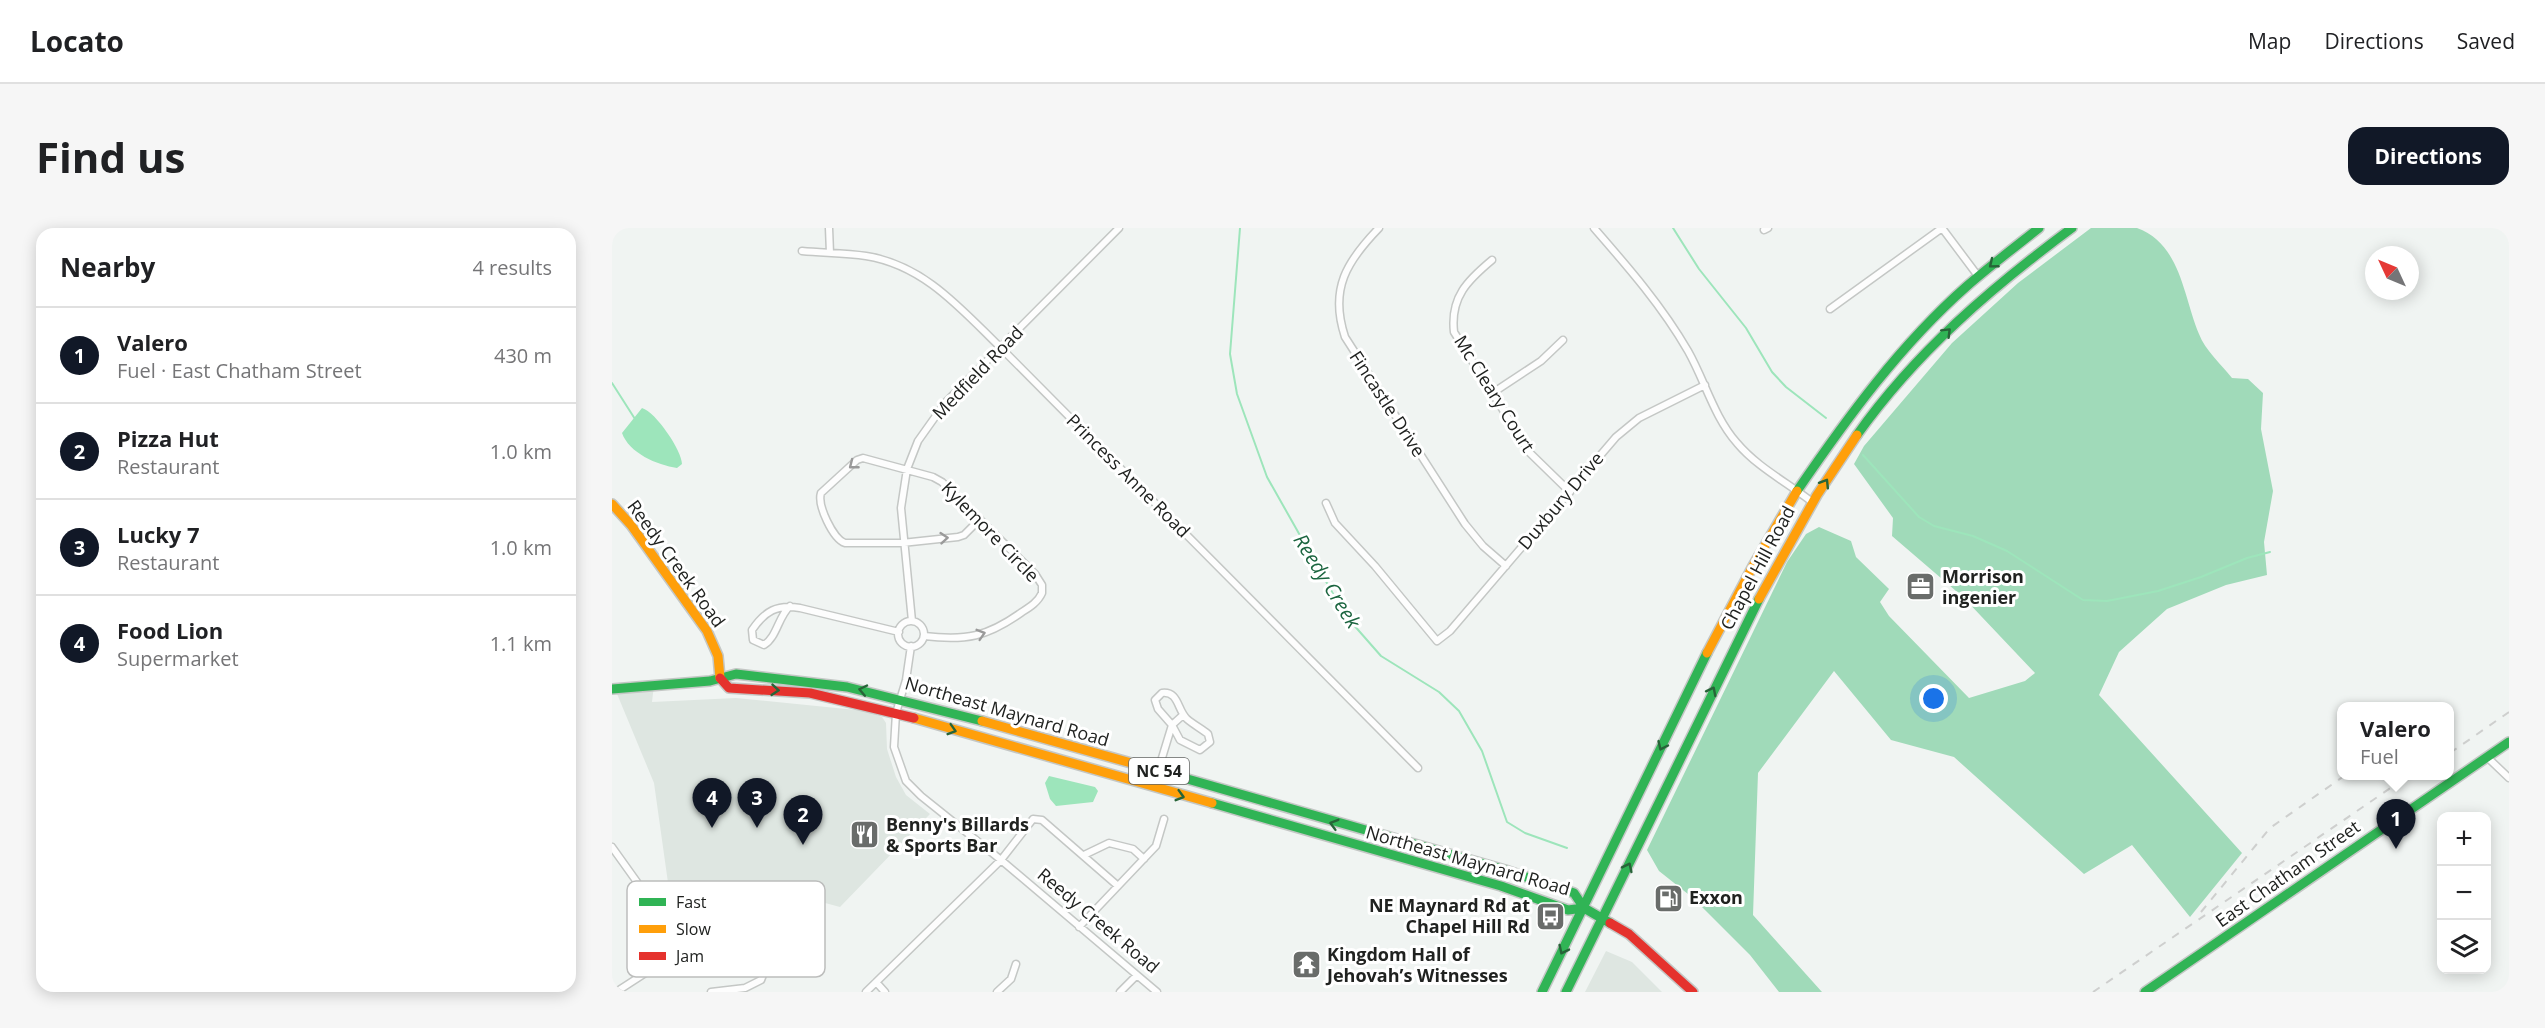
<!DOCTYPE html>
<meta charset="utf-8">
<style>
body{margin:0;font-family:"Open Sans",sans-serif;background:#f6f6f6;color:#202124}
.controls{position:absolute;right:18px;bottom:18px;display:grid;overflow:hidden;border-radius:12px;box-shadow:0 3px 15px #0003}
.controls button{width:54px;height:54px;display:grid;place-items:center;padding:0;border:0;border-bottom:2px solid #e0e0e0;background:#fff;color:#202124;font:30px sans-serif}
.compass{position:absolute;left:1753px;top:18px;width:54px;height:54px;border-radius:50%;background:#fff;box-shadow:0 3px 15px #0003;rotate:314deg}
.you{position:absolute;left:1322px;top:471px;width:21px;height:21px;margin:-15px;border:4px solid #fff;border-radius:50%;background:#1a73e8;box-shadow:0 0 0 9px #1a73e833}
.badge{display:grid;place-items:center;width:39px;height:39px;border-radius:50%;background:#111827;color:#fff;font-size:20px;font-weight:700}
.pin{position:absolute;translate:-50% -50px;filter:drop-shadow(0 2px 3px #0008)}
.pin::after{content:'';position:absolute;top:32px;width:21px;height:18px;background:inherit;clip-path:polygon(0 0,100% 0,50% 100%)}
.popup{position:absolute;left:1725px;top:474px;width:117px;height:78px;box-sizing:border-box;display:grid;place-content:center;border-radius:12px;background:#fff;filter:drop-shadow(0 2px 4px #0005);font-size:20px;white-space:nowrap;color:#757577}
.popup b{font-size:22px;color:#202124}
.popup::after{content:'';position:absolute;left:50%;top:100%;margin-left:-12px;border:12px solid transparent;border-top-color:#fff}
.list{margin:0;padding:0;list-style:none}
h2{display:flex;justify-content:space-between;align-items:center;height:78px;margin:0;padding:0 24px;font-size:26px}
h2 small{font-size:20px;font-weight:400;color:#757577}
.list li{display:grid;grid-template-columns:39px 1fr auto;gap:18px;align-items:center;box-sizing:border-box;height:96px;padding:0 24px;border-top:2px solid #e0e0e0}
.list b{display:block;font-size:22px;white-space:nowrap}
.list p{margin:0;font-size:20px;white-space:nowrap;color:#757577}
.list em{font-size:20px;font-style:normal;color:#757577}
.icon{flex:none;width:33px;height:33px;fill:none;stroke:currentColor;stroke-width:2;stroke-linecap:round;stroke-linejoin:round}
.map{position:relative;flex:none;width:1897px;height:764px;overflow:hidden;border-radius:18px}
header{display:flex;align-items:center;gap:36px;box-sizing:border-box;height:84px;padding:0 30px;background:#fff;border-bottom:2px solid #e0e0e0}
header strong{font-size:28px}
nav{display:flex;gap:33px;margin-inline-start:auto;font-size:21px}
.intro{display:flex;align-items:center;justify-content:space-between;box-sizing:border-box;height:144px;padding:0 36px}
h1{margin:0;font-size:42px}
.button{padding:15px 27px;border-radius:18px;background:#111827;color:#fff;font-size:21px;font-weight:700}
main{display:flex;gap:36px;padding:0 36px}
aside{flex:1;background:#fff;border-radius:18px;box-shadow:0 3px 15px #0003}
.map>svg:first-child{display:block}
.built{fill:#dee6e1}
.forest{fill:#a0dab9}
.water{fill:#9de5bb}
.lines{fill:none;stroke-linecap:round;stroke-linejoin:round}
.stream{stroke:#9de5bb;stroke-width:2}
.street-casing{stroke:#c4c7c5;stroke-width:9}
.fast-casing{stroke:#c4c7c5;stroke-width:12}
.slow-casing{stroke:#c4c7c5;stroke-width:12}
.jam-casing{stroke:#c4c7c5;stroke-width:12}
.street{stroke:#fdfdfd;stroke-width:6}
.fast{stroke:#30b455;stroke-width:9}
.slow{stroke:#ff9f0a;stroke-width:9}
.jam{stroke:#e5322d;stroke-width:9}
.rail{stroke:#cecfce;stroke-width:2;stroke-dasharray:8 8;stroke-linecap:butt}
.oneway{stroke:#276438}
.oneway2{stroke:#9a9a9a}
.labels{text-anchor:middle;stroke-width:6;stroke-linejoin:round;paint-order:stroke}
.shield{fill:#fff;stroke:#636463;stroke-width:1.5}
.shield-label{font-size:16px;font-weight:bold;fill:#202220}
.street-label{font-size:18px;fill:#202220;stroke:#fff}
.poi-label{font-size:18px;font-weight:bold;fill:#202220;stroke:#fff;text-anchor:start}
.water-label{font-size:20px;font-style:italic;fill:#1b653f;stroke:#fff}
.key{fill:#fff;stroke:#bcbdbc;stroke-width:1.5}
.key-label{font-size:16px;fill:#202220}
</style>
<header>
<strong>Locato</strong>
<nav><a>Map</a><a>Directions</a><a>Saved</a></nav>
</header>
<div class="intro"><h1>Find us</h1><a class="button">Directions</a></div>
<main>
<aside>
<h2>Nearby<small>4 results</small></h2>
<ul class="list">
<li><span class="badge">1</span><div><b>Valero</b><p>Fuel · East Chatham Street</p></div><em>430 m</em></li>
<li><span class="badge">2</span><div><b>Pizza Hut</b><p>Restaurant</p></div><em>1.0 km</em></li>
<li><span class="badge">3</span><div><b>Lucky 7</b><p>Restaurant</p></div><em>1.0 km</em></li>
<li><span class="badge">4</span><div><b>Food Lion</b><p>Supermarket</p></div><em>1.1 km</em></li>
</ul>
</aside>
<div class="map">
<svg width="1897" height="764" viewBox="0 0 1897 764">
<rect width="100%" height="100%" fill="#f0f4f2"/>
<path class="built" d="M42 457 40 474 124 470 254 483 270 489 274 495 275 521 284 549 294 567 318 586 228 679 143 656 58 669 42 555 3 461Z
M994 723 1020 734 1050 764H973Z"/>
<path class="forest" d="M1479 0C1492 0 1513 0 1525 0 1569 16 1571 68 1587 106 1593 122 1609 136 1620 150L1636 151 1651 165 1649 201 1661 263 1652 314 1655 347 1614 357 1555 381 1507 424 1487 467 1630 625 1578 689 1520 617 1472 646 1342 529 1279 512 1222 443 1146 545 1141 687 1210 764H1167L1138 727 1081 670 1047 643 1035 622 1175 334 1194 306 1207 299 1239 313 1244 329 1277 361 1268 374 1277 388 1357 470 1413 453 1423 445 1351 369 1280 308 1281 290 1242 236 1252 218 1340 115 1406 55Z"/>
<path class="water" d="M30 180C44 184 70 223 70 236L65 240C45 237 17 225 10 205Z
M437 548 483 559 486 563 481 574 444 578 438 571 433 555Z"/>
<g class="lines">
<path class="stream" d="M628 0 618 126 625 166 655 249 733 387 769 428 827 464 847 483 870 523 895 594 913 605 955 620
M1061 0 1087 41 1134 100 1160 144 1174 159 1214 190
M0 155 23 191
M1251 227 1307 289 1322 298 1361 308 1395 323 1471 372 1495 373 1546 363 1589 349 1635 330 1658 324"/>
<defs>
<path id="street" d="M217 0 218 25
M767 0C735 33 717 61 733 109L853 296 871 318 894 338
M982 0C1016 39 1050 78 1076 123 1093 153 1102 189 1125 215 1145 239 1176 255 1200 274
M1330 0 1366 48
M1152 2 1156 0
M190 23C211 25 233 25 254 28 312 37 349 81 389 120L806 540
M880 32C856 52 838 69 842 104L918 225 958 264
M1218 81 1330 0
M879 166 929 133 951 112
M714 275 723 295 763 338 825 413 838 403 1004 209 1027 190 1093 157
M178 378C166 389 165 409 152 417L141 412 140 402C153 383 165 376 188 380L287 404
M300 393 289 280 295 241 306 213 333 175 507 0
M286 406a13 13 0 1 1 26 0a13 13 0 1 1-26 0Z
M312 408C354 413 375 409 410 384 418 379 426 374 430 365V357L423 346 330 254 321 249 251 230 245 232 209 265C205 277 221 311 233 315H290L346 309 352 307 368 291
M299 418 294 452 284 485 282 519 294 553 309 568 389 632 545 764
M1875 529 1897 550
M546 543 560 497 546 481 543 472 550 465C567 463 565 482 575 491 582 497 590 501 596 506L598 514 588 522 568 512 560 497 571 487
M0 619 25 654 30 679
M472 627 497 615 521 621 532 631
M467 699 544 618 552 591
M264 754 273 764
M4 764 38 742 49 738 94 736 105 732 127 716C142 717 149 720 156 734L149 752 133 760 99 764
M254 764 389 632 421 591 430 592 506 658
M385 764 399 751 404 736
M508 764 525 747"/>
<path id="fast" d="M1245 207C1303 125 1380 59 1460 0
M1185 263C1235 190 1288 117 1355 58 1378 38 1403 19 1427 0
M0 461 98 453 124 446 235 459 370 493
M544 542 893 642 962 665 972 680 998 695
M600 575 889 658 956 682 972 680
M930 764 1095 425
M954 764 1147 371
M1533 764 1897 514"/>
<path id="slow" d="M0 276 19 297 95 403 106 428 108 450
M1147 371 1205 267 1245 207
M1095 425 1141 338 1185 263
M302 490 600 575
M370 493 544 542"/>
<path id="jam" d="M108 450 117 460 198 465 302 490
M998 695 1017 706 1081 764"/>
</defs>
<use href="#street" class="street-casing"/>
<use href="#fast" class="fast-casing"/>
<use href="#slow" class="slow-casing"/>
<use href="#jam" class="jam-casing"/>
<use href="#street" class="street"/>
<use href="#fast" class="fast"/>
<use href="#slow" class="slow"/>
<use href="#jam" class="jam"/>
<path class="rail" d="M1838 525 1897 484
M1589 684 1658 600 1732 548
M1481 764 1796 548"/>
</g>
<defs><path id="oneway-chevron" d="M-2-3.5L2.5 0L-2 3.5" fill="none" stroke-width="1.6" stroke-linecap="round" stroke-linejoin="round" transform="scale(1.5)"/></defs>
<g class="oneway">
<use href="#oneway-chevron" transform="translate(1381 36) rotate(141)"/>
<use href="#oneway-chevron" transform="translate(1335 104) rotate(-45)"/>
<use href="#oneway-chevron" transform="translate(1213 255) rotate(-58)"/>
<use href="#oneway-chevron" transform="translate(163 462) rotate(5)"/>
<use href="#oneway-chevron" transform="translate(251 462) rotate(-168)"/>
<use href="#oneway-chevron" transform="translate(1100 463) rotate(-63)"/>
<use href="#oneway-chevron" transform="translate(340 502) rotate(17)"/>
<use href="#oneway-chevron" transform="translate(1050 518) rotate(115)"/>
<use href="#oneway-chevron" transform="translate(568 568) rotate(16)"/>
<use href="#oneway-chevron" transform="translate(722 596) rotate(-164)"/>
<use href="#oneway-chevron" transform="translate(1016 639) rotate(-64)"/>
<use href="#oneway-chevron" transform="translate(951 722) rotate(116)"/>
</g>
<g class="oneway2">
<use href="#oneway-chevron" transform="translate(241 237) rotate(142)"/>
<use href="#oneway-chevron" transform="translate(332 310) rotate(-5)"/>
<use href="#oneway-chevron" transform="translate(369 406) rotate(-17)"/>
</g>
<defs>
<symbol id="office-square" viewBox="-11 -11 22 22"><rect x="-9" y="-9" width="18" height="18" rx="4" fill="#696c6a" stroke="#fff"/><path d="M-6-3h4V-5.5h4V-3h4V5H-6ZM-1-4.5V-3h2v-1.5ZM-6 0V1H6V0Z" fill="#fff"/></symbol>
<symbol id="restaurant-square" viewBox="-11 -11 22 22"><rect x="-9" y="-9" width="18" height="18" rx="4" fill="#696c6a" stroke="#fff"/><path d="M-5-6h1v4h1v-4h1v4h1v-4h1v5L-1.5 .5V6h-2V.5L-5-1ZM5-6V6H3V1.5H1.5Q1.5-4 5-6Z" fill="#fff"/></symbol>
<symbol id="fuel-square" viewBox="-11 -11 22 22"><rect x="-9" y="-9" width="18" height="18" rx="4" fill="#696c6a" stroke="#fff"/><path d="M-5.5-6h7V0h2V4h1.3V-2.5L3-4.5l.8-.8L6-3V5H2.5V1h-1V6h-7ZM-4.2-4.7v3.2H.2V-4.7Z" fill="#fff"/></symbol>
<symbol id="bus-square" viewBox="-11 -11 22 22"><rect x="-9" y="-9" width="18" height="18" rx="4" fill="#696c6a" stroke="#fff"/><path d="M-5-6H5V4H4V6H2V4H-2V6H-4V4H-5ZM-3.5-4V0h7V-4ZM-3.5 1.2v1.5H-2V1.2ZM2 1.2v1.5H3.5V1.2Z" fill="#fff"/></symbol>
<symbol id="temple-square" viewBox="-11 -11 22 22"><rect x="-9" y="-9" width="18" height="18" rx="4" fill="#696c6a" stroke="#fff"/><path d="M0-6L5-2H3V0L6.5 2.5H4V6H1.5V3h-3V6H-4V2.5H-6.5L-3 0V-2H-5Z" fill="#fff"/></symbol>
</defs>
<g fill-rule="evenodd">
<use href="#office-square" x="1292" y="342" width="33" height="33"/>
<use href="#restaurant-square" x="236" y="590" width="33" height="33"/>
<use href="#fuel-square" x="1040" y="654" width="33" height="33"/>
<use href="#bus-square" x="922" y="672" width="33" height="33"/>
<use href="#temple-square" x="678" y="720" width="33" height="33"/>
</g>
<g class="labels">
<rect class="shield" x="517" y="530" width="60" height="26" rx="4.5"/>
<g class="shield-label">
<text x="547" y="549">NC 54</text>
</g>
<g class="street-label">
<text transform="translate(366 145) rotate(-46)" y="6">Medfield Road</text>
<text transform="translate(882 166) rotate(58)" y="6">Mc Cleary Court</text>
<text transform="translate(775 176) rotate(57)" y="6">Fincastle Drive</text>
<text transform="translate(516 248) rotate(45)" y="6">Princess Anne Road</text>
<text transform="translate(949 273) rotate(-50)" y="6">Duxbury Drive</text>
<text transform="translate(378 304) rotate(46)" y="6">Kylemore Circle</text>
<text transform="translate(64 336) rotate(54)" y="6">Reedy Creek Road</text>
<text transform="translate(1146 340) rotate(-62)" y="6">Chapel Hill Road</text>
<text transform="translate(395 484) rotate(16)" y="6">Northeast Maynard Road</text>
<text transform="translate(856 633) rotate(16)" y="6">Northeast Maynard Road</text>
<text transform="translate(1676 646) rotate(-35)" y="6">East Chatham Street</text>
<text transform="translate(486 693) rotate(40)" y="6">Reedy Creek Road</text>
</g>
<g class="poi-label">
<text x="1330" y="355">Morrison<tspan x="1330" dy="21">ingenier</tspan></text>
<text x="274" y="603">Benny's Billards<tspan x="274" dy="21">&amp; Sports Bar</tspan></text>
<text x="1077" y="676">Exxon</text>
<text x="918" y="684" text-anchor="end">NE Maynard Rd at<tspan x="918" dy="21">Chapel Hill Rd</tspan></text>
<text x="715" y="733">Kingdom Hall of<tspan x="715" dy="21">Jehovah’s Witnesses</tspan></text>
</g>
<g class="water-label">
<text transform="translate(715 353) rotate(58)" y="7">Reedy Creek</text>
</g>
</g>
<rect x="15" y="653" width="198" height="96" rx="9" class="key"/>
<rect x="27" y="670" width="27" height="8" fill="#30b455"/>
<rect x="27" y="697" width="27" height="8" fill="#ff9f0a"/>
<rect x="27" y="724" width="27" height="8" fill="#e5322d"/>
<g class="key-label">
<text x="64" y="680">Fast</text>
<text x="64" y="707">Slow</text>
<text x="64" y="734">Jam</text>
</g>
</svg>
<div class="controls">
<button>+</button>
<button>−</button>
<button><svg class="icon" aria-label="layers" viewBox="0 0 24 24"><path d="M12 4l9 5-9 5-9-5zM3 14l9 5 9-5"/></svg></button>
</div>
<svg class="compass" viewBox="-18 -18 36 36"><path d="M0-13l5 13h-10z" fill="#e53935"/><path d="M0 13l5-13h-10z" fill="#757577"/></svg>
<div class="you"></div>
<div class="pin badge" style="left:1784px;top:621px">1</div>
<div class="popup"><b>Valero</b>Fuel</div>
<div class="pin badge" style="left:191px;top:617px">2</div>
<div class="pin badge" style="left:145px;top:600px">3</div>
<div class="pin badge" style="left:100px;top:600px">4</div>
</div>
</main>
